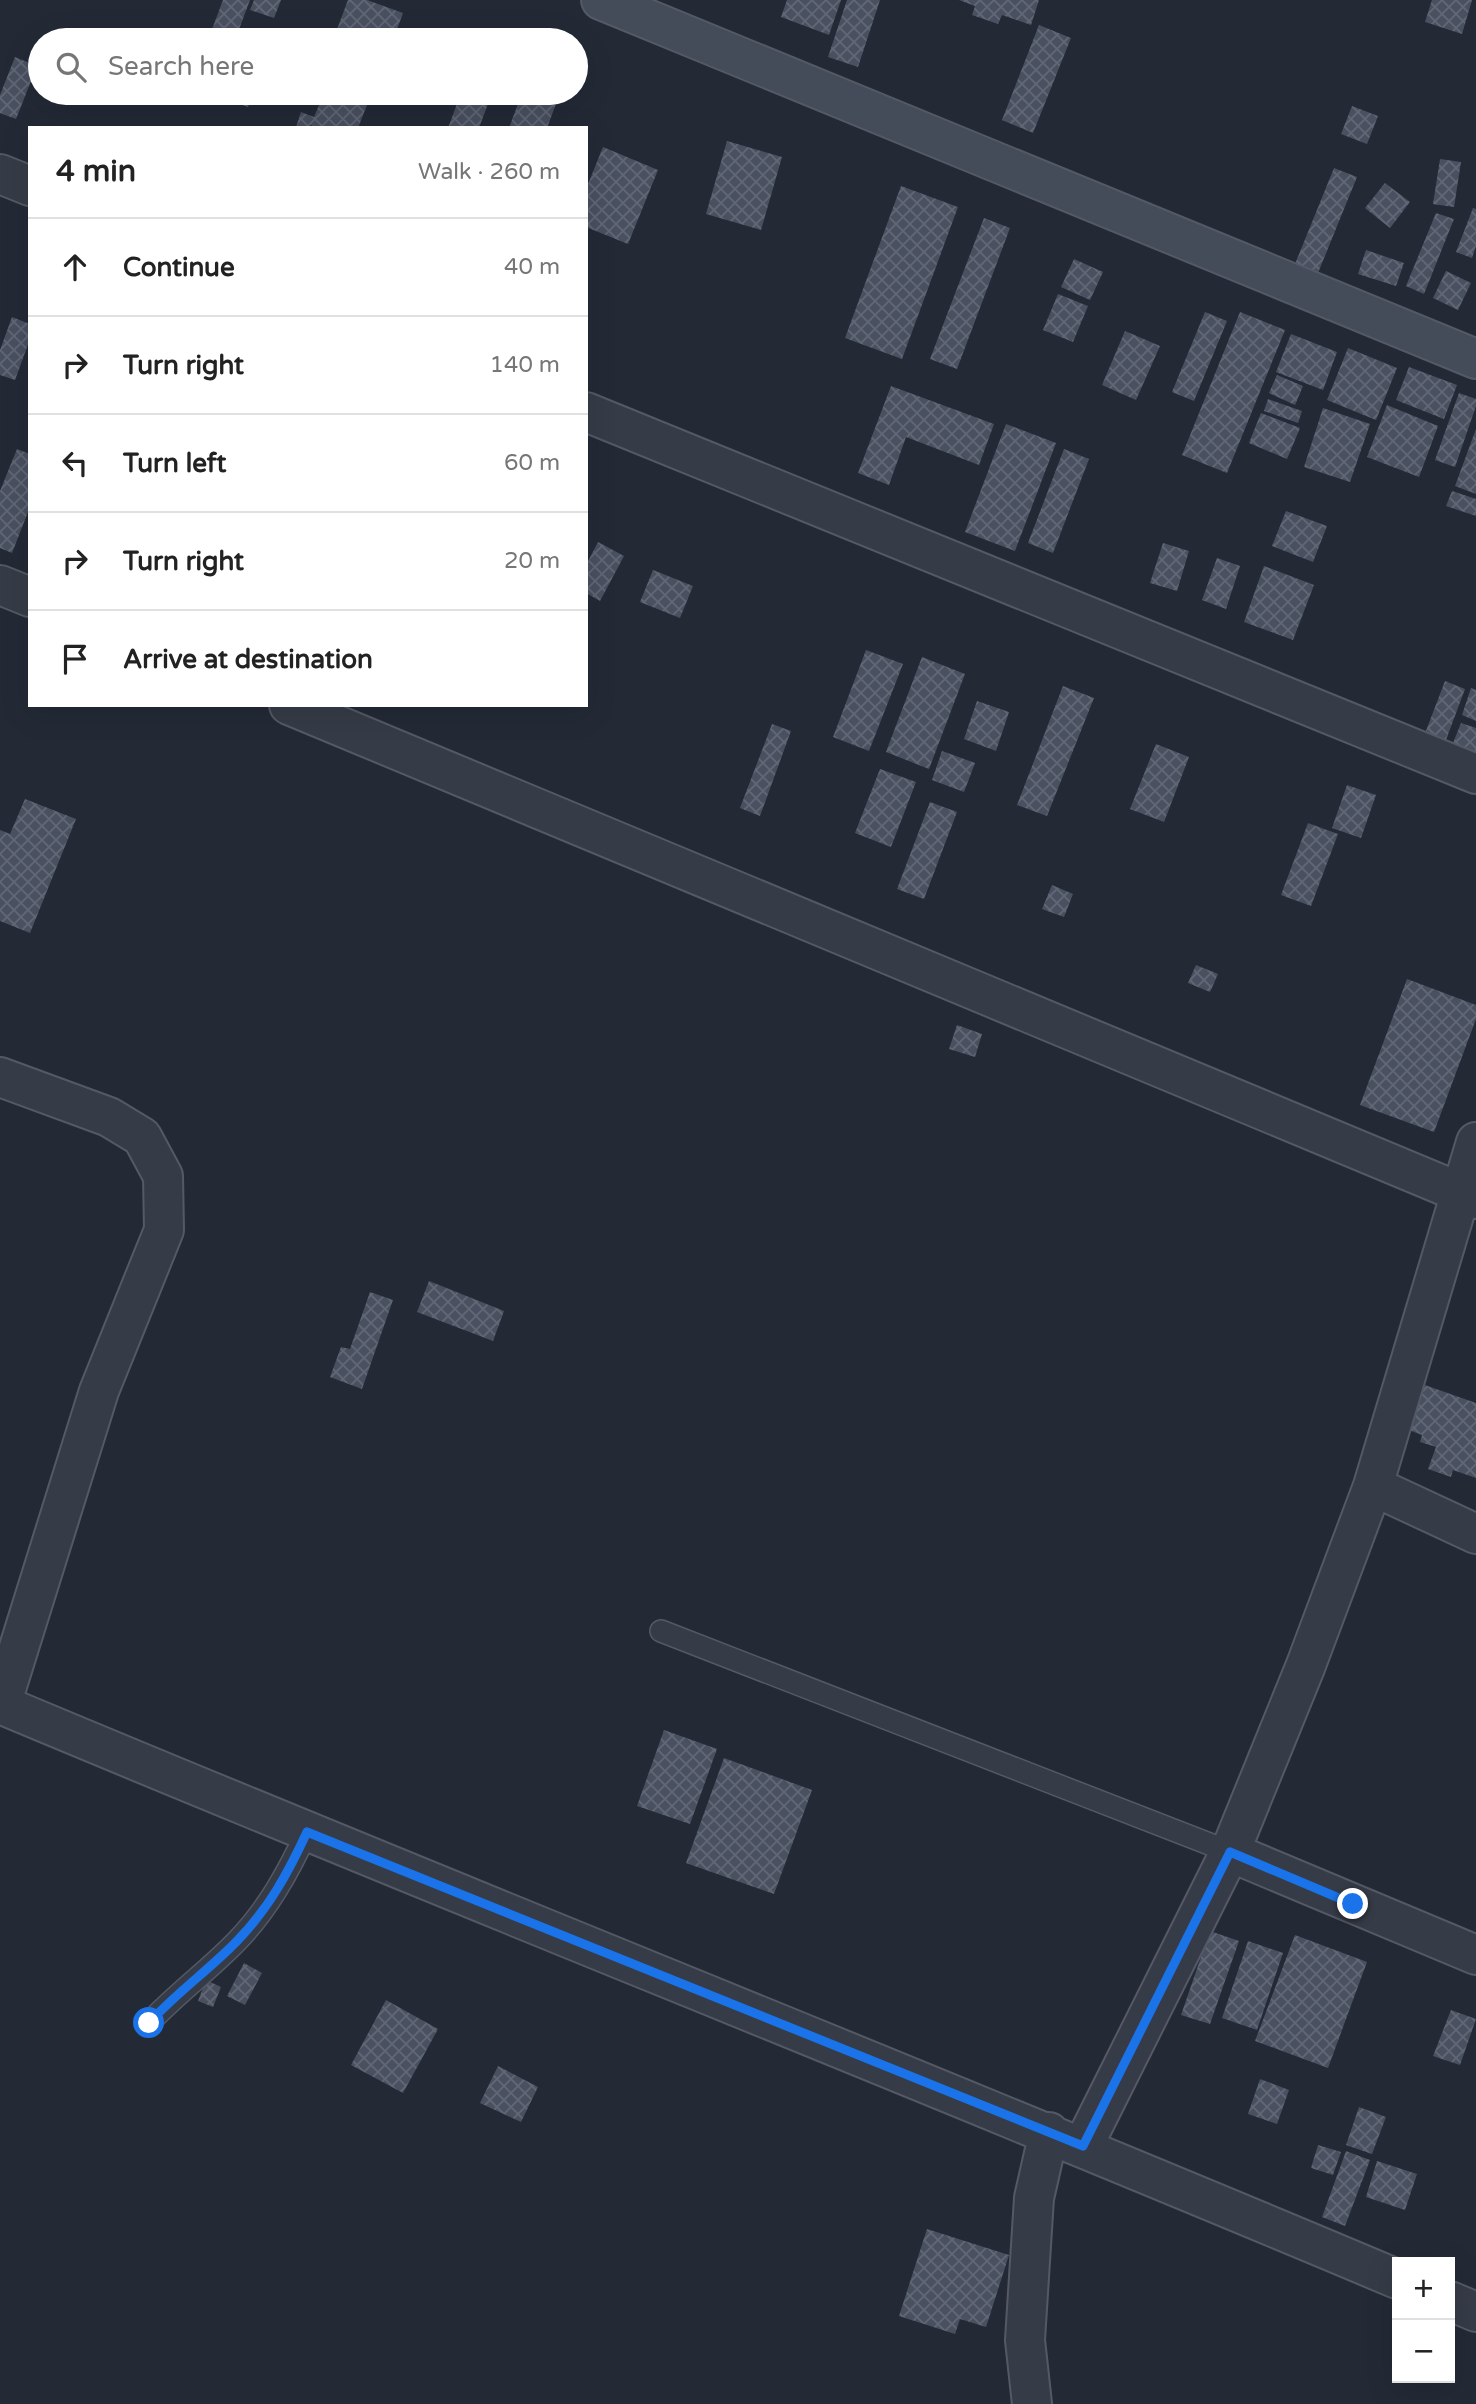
<!DOCTYPE html>
<meta charset="utf-8">
<style>
body{margin:0;font-family:"Varela Round",sans-serif;background:#f2f2f2;color:#222}
.controls{position:absolute;right:21px;bottom:21px;display:grid;overflow:hidden;border-radius:0px;box-shadow:0 7px 28px #0002}
.controls button{width:63px;height:63px;display:grid;place-items:center;padding:0;border:0;border-bottom:2px solid #e0e0e0;background:#fff;color:#222;font:35px sans-serif}
.stop{position:absolute;width:21px;height:21px;margin:-16px;border:5px solid #1a73e8;border-radius:50%;background:#fff}
.stop.end{background:#1a73e8;border-color:#fff;box-shadow:0 2px 7px #0008}
.list{margin:0;padding:0;list-style:none}
h2{display:flex;justify-content:space-between;align-items:center;height:91px;margin:0;padding:0 28px;font-size:30px}
h2 small{font-size:23px;font-weight:400;color:#767676}
.list li{display:grid;grid-template-columns:46px 1fr auto;gap:21px;align-items:center;box-sizing:border-box;height:98px;padding:0 28px;border-top:2px solid #e0e0e0}
.list b{display:block;font-size:26px;white-space:nowrap}
.list em{font-size:23px;font-style:normal;color:#767676}
.icon{flex:none;width:38px;height:38px;fill:none;stroke:currentColor;stroke-width:2;stroke-linecap:round;stroke-linejoin:round}
.map{position:relative;flex:none;width:1476px;height:2404px;overflow:hidden}
.search{position:absolute;background:#fff;box-shadow:0 7px 28px #0002;left:28px;top:28px;width:560px;height:77px;display:flex;align-items:center;gap:18px;box-sizing:border-box;padding:0 24px;border-radius:38px;color:#767676;font-size:26px}
.panel{position:absolute;background:#fff;box-shadow:0 7px 28px #0002;left:28px;top:126px;width:560px;height:581px;border-radius:0px}
.map>svg:first-child{display:block}
.building{fill:url(#building-cross-hatch)}
.lines{fill:none;stroke-linecap:round;stroke-linejoin:round}
.lane-casing{stroke:#545965;stroke-width:24}
.street-casing{stroke:#545965;stroke-width:42}
.secondary-casing{stroke:#545965;stroke-width:42}
.lane{stroke:#363c47;stroke-width:21}
.street{stroke:#363c47;stroke-width:38}
.secondary{stroke:#444b59;stroke-width:38}
.route{stroke:#1a73e8;stroke-width:9}
</style>
<div class="map">
<svg width="1476" height="2404" viewBox="0 0 1476 2404">
<defs>
<pattern id="building-cross-hatch" width="8" height="8" patternUnits="userSpaceOnUse" patternTransform="scale(1.75)"><rect width="8" height="8" fill="#495060"/><path d="M0 0l8 8M0 8l8-8" fill="none" stroke="#616775"/></pattern>
</defs>
<rect width="100%" height="100%" fill="#232a36"/>
<path class="building" d="M223 0H250L235 40H208Z
M254 0H281L274 18 250 10Z
M348 0H367L403 13 393 40H333Z
M787 0H841L829 35 781 17Z
M847 0H880L858 67 828 57Z
M959 0H1039L1031 25 1002 15 998 24 972 15 975 6Z
M1432 0H1472L1462 34 1425 22Z
M1039 25 1071 38 1033 133 1002 120Z
M15 57 37 66 16 119 0 113V95Z
M226 93H254L248 107 224 98Z
M324 93H337L367 105 358 128H317L310 125 309 128 296 127 301 112 314 117Z
M346 93H373L370 102Z
M461 93H492L479 128H448Z
M522 93H560L547 128H509Z
M1352 106 1378 116 1367 144 1341 134Z
M727 141 782 157 761 230 706 214Z
M603 147 658 170 628 244 586 227V189Z
M1440 159 1461 162 1454 207 1433 204Z
M1334 168 1357 177 1318 273 1295 264Z
M1385 183 1410 202 1390 228 1365 208Z
M901 186 958 207 902 359 845 338Z
M1473 208 1476 209V246L1472 258 1456 252Z
M1436 213 1454 219 1424 294 1406 286Z
M984 218 1010 228 957 369 930 359Z
M1366 250 1404 263 1396 286 1358 274Z
M1074 259 1103 272 1090 300 1061 287Z
M1446 271 1471 283 1458 310 1433 298Z
M1058 294 1088 306 1073 342 1043 330Z
M1205 312 1227 321 1194 401 1172 392Z
M1240 312 1285 330 1227 473 1182 455Z
M12 317 30 324V339L15 380 0 375V350Z
M1125 331 1160 346 1136 400 1102 385Z
M1291 334 1337 352 1323 390 1276 372Z
M1348 348 1397 368 1376 420 1327 400Z
M1409 367 1457 385 1444 419 1396 400Z
M1277 375 1303 386 1295 405 1269 393Z
M891 386 994 424 979 465 906 437 889 485 858 473Z
M1459 393 1476 399V406L1455 467 1435 460Z
M1268 399 1302 411 1298 423 1264 411Z
M1387 405 1438 426 1419 477 1367 457Z
M1323 408 1370 424 1350 482 1304 467Z
M1261 413 1300 428 1287 459 1249 443Z
M1006 424 1056 443 1015 551 965 532Z
M1476 429V494L1455 486Z
M17 449 30 454V507L12 553 0 548V491Z
M1064 449 1089 459 1053 553 1028 543Z
M1452 491 1476 499V516L1446 506Z
M1286 511 1327 526 1313 562 1272 546Z
M598 542 624 556 600 601 586 593V565Z
M1163 543 1189 551 1177 591 1150 583Z
M1217 558 1240 566 1226 609 1202 600Z
M1264 566 1314 585 1293 640 1244 622Z
M653 570 693 586 680 618 640 602Z
M866 650 903 664 869 751 833 737Z
M922 657 965 674 929 769 886 752Z
M1445 681 1465 689 1440 756 1419 749Z
M1063 686 1094 698 1047 816 1017 805Z
M1471 688 1476 690V721L1462 715Z
M977 701 1009 712 996 751 964 739Z
M1461 723 1476 728V774L1449 753Z
M772 724 791 731 760 816 740 808Z
M1156 744 1189 757 1164 822 1130 809Z
M942 751 975 763 964 792 932 780Z
M880 769 916 782 891 847 855 833Z
M1347 785 1376 795 1361 838 1332 828Z
M25 799 76 819 30 933 0 921V830L10 834Z
M930 802 957 812 924 899 897 889Z
M1308 823 1338 834 1311 906 1281 895Z
M1052 885 1073 894 1064 917 1042 909Z
M1196 965 1218 974 1210 992 1188 983Z
M1407 979 1476 1005V1019L1434 1132 1360 1105Z
M957 1025 982 1034 975 1057 949 1049Z
M429 1281 504 1311 493 1341 417 1312Z
M370 1292 393 1300 362 1389 330 1377 341 1347 350 1349Z
M1422 1384 1476 1403V1478L1453 1470 1451 1477 1428 1469 1436 1447 1420 1442 1422 1435 1406 1429Z
M664 1730 717 1749 690 1824 637 1806Z
M724 1758 812 1790 774 1894 686 1863Z
M1210 1931 1239 1941 1210 2024 1181 2015Z
M1295 1935 1367 1962 1328 2068 1255 2041Z
M1248 1941 1283 1953 1257 2030 1222 2018Z
M244 1963 262 1973 245 2005 227 1996Z
M206 1980 221 1987 213 2007 198 2001Z
M386 2000 438 2029 403 2093 351 2065Z
M1451 2010 1476 2019 1460 2065 1433 2056Z
M498 2066 538 2087 521 2122 480 2103Z
M1260 2079 1289 2090 1277 2124 1248 2114Z
M1359 2107 1386 2117 1372 2154 1346 2145Z
M1318 2145 1341 2152 1333 2175 1311 2168Z
M1346 2151 1370 2160 1345 2226 1322 2217Z
M1377 2161 1417 2174 1405 2210 1366 2197Z
M927 2229 1009 2255 986 2327 960 2319 955 2334 899 2316Z"/>
<g class="lines">
<defs>
<path id="lane" d="M661 1631 1230 1852
M149 2023C176 1994 209 1970 237 1941 268 1909 288 1872 307 1832"/>
<path id="street" d="M0 174 30 186
M586 412 1476 774
M0 585 30 597
M289 705 1476 1199
M0 1077 109 1117 142 1137 163 1176 164 1230 99 1391 1 1705
M1373 1486 1476 1534
M0 1704C465 1899 933 2083 1397 2279
M1230 1852 1476 1955
M1083 2146 1230 1852 1306 1665 1373 1486 1476 1142
M1450 2301 1476 2312
M1032 2404 1025 2340 1034 2198 1049 2132"/>
<path id="secondary" d="M601 0 1476 359"/>
</defs>
<use href="#lane" class="lane-casing"/>
<use href="#street" class="street-casing"/>
<use href="#secondary" class="secondary-casing"/>
<use href="#lane" class="lane"/>
<use href="#street" class="street"/>
<use href="#secondary" class="secondary"/>
</g>
<g class="lines">
<path class="route" d="M149 2023C176 1993 209 1970 237 1941 269 1908 288 1873 307 1832L1083 2146 1230 1852 1353 1904"/>
</g>
</svg>
<div class="controls">
<button>+</button>
<button>−</button>
</div>
<div class="stop" style="left:149px;top:2023px"></div>
<div class="stop end" style="left:1353px;top:1904px"></div>
<div class="search"><svg class="icon" aria-label="search" viewBox="0 0 24 24"><circle cx="10" cy="10" r="6"/><path d="M15 15l6 6"/></svg>Search here</div>
<section class="panel">
<h2>4 min<small>Walk · 260 m</small></h2>
<ul class="list">
<li><svg class="icon" aria-label="ahead" viewBox="0 0 24 24"><path d="M12 20V5M6 11l6-6 6 6"/></svg><div><b>Continue</b></div><em>40 m</em></li>
<li><svg class="icon" aria-label="right" viewBox="0 0 24 24"><path d="M7 20v-9h11M14 6l5 5-5 5"/></svg><div><b>Turn right</b></div><em>140 m</em></li>
<li><svg class="icon" aria-label="left" viewBox="0 0 24 24"><path d="M17 20v-9H6M10 6l-5 5 5 5"/></svg><div><b>Turn left</b></div><em>60 m</em></li>
<li><svg class="icon" aria-label="right" viewBox="0 0 24 24"><path d="M7 20v-9h11M14 6l5 5-5 5"/></svg><div><b>Turn right</b></div><em>20 m</em></li>
<li><svg class="icon" aria-label="arrive" viewBox="0 0 24 24"><path d="M6 21V4h12l-3 4 3 4H6"/></svg><div><b>Arrive at destination</b></div></li>
</ul>
</section>
</div>
